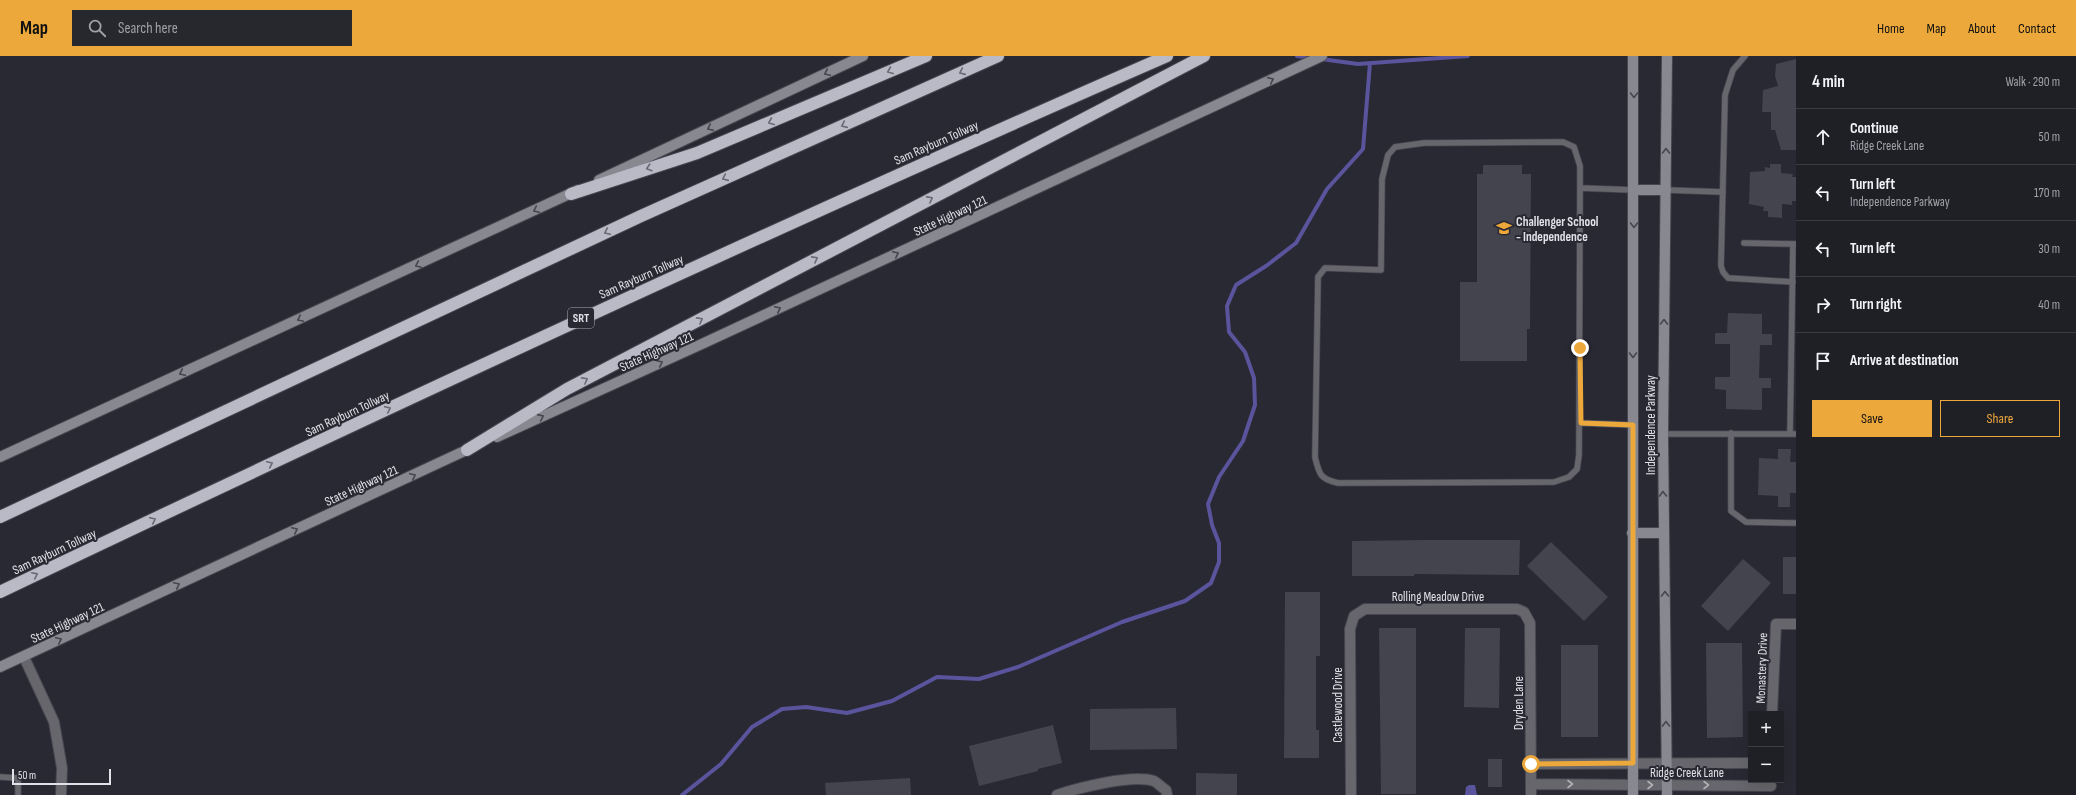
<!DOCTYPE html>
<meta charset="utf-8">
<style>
body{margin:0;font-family:"Sofia Sans Condensed",sans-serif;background:#27272e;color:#f1f3f6}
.controls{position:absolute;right:12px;bottom:12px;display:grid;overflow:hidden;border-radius:0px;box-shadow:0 4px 16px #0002}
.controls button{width:36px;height:36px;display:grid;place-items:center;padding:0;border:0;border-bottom:1px solid #3c3d43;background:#1f1f26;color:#f1f3f6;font:20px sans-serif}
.scale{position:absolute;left:12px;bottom:10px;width:99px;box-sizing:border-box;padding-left:4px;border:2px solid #e1e1e8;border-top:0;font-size:11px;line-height:14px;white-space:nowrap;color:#e1e1e8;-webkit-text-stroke:3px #292933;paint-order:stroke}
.stop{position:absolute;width:12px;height:12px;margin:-9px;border:3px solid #eda83b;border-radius:50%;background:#fff}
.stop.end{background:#eda83b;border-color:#fff;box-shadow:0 1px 4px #0008}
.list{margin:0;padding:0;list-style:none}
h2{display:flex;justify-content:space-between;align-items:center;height:52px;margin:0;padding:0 16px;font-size:17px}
h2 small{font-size:13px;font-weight:400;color:#a1a2a7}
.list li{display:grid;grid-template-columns:26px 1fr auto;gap:12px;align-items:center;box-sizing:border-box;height:56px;padding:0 16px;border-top:1px solid #3c3d43}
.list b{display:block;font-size:15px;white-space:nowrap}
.list p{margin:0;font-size:13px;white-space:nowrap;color:#a1a2a7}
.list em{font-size:13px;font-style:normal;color:#a1a2a7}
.actions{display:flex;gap:8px;padding:12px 16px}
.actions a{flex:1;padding:9px 0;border:1px solid #eda83b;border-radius:0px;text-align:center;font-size:14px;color:#eda83b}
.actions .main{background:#eda83b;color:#111}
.icon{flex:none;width:22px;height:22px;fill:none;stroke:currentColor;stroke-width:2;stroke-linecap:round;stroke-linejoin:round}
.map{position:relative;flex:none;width:1796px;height:739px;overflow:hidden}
header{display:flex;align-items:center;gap:24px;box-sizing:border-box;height:56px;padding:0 20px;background:#eda83b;color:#111}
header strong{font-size:19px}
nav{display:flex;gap:22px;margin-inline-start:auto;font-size:14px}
.search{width:280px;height:36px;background:#27272e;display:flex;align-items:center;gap:10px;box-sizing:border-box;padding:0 14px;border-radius:0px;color:#a1a2a7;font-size:15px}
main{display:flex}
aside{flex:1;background:#1f1f26}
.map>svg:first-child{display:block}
.water{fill:#5a549c}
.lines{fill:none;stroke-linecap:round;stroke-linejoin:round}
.stream{stroke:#5a549c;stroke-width:4}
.building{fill:#44444f}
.lane-casing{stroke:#464650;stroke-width:7}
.street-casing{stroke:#464650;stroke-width:12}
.secondary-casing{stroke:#464650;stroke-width:12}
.highway-casing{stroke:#464650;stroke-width:14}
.lane{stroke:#66666c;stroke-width:5.5}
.street{stroke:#66666c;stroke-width:10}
.secondary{stroke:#888891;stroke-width:10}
.highway{stroke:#babac7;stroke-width:12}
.oneway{stroke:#6a6a76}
.oneway2{stroke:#46464f}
.oneway3{stroke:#b0b0b6}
.route{stroke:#eda83b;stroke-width:5}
.labels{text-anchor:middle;stroke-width:4;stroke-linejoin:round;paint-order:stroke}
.shield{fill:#292933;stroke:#aaaab2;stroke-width:1}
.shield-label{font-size:12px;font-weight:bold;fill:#e1e1e8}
.street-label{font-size:13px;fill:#e1e1e8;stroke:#292933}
.poi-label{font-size:13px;font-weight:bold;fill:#e1e1e8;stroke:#292933;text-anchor:start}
</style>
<header>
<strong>Map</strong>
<div class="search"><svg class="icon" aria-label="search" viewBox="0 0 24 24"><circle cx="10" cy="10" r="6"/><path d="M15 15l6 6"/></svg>Search here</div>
<nav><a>Home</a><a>Map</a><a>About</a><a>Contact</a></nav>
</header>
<main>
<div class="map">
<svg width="1796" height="739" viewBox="0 0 1796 739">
<rect width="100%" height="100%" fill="#292933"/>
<path class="water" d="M1469 729H1475L1477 739H1465L1466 731Z"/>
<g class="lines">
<path class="stream" d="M1297 0 1312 2
M1321 3 1358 8 1468 0
M682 739 721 708 752 671 782 653 806 651 847 657 892 645 937 621 979 623 1018 611 1122 566 1185 545 1211 527 1219 506V487L1212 469 1208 448 1219 421 1243 385 1255 349 1254 322 1245 296 1229 276 1227 250 1236 229 1266 210 1296 187 1327 133 1363 93 1370 7"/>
</g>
<path class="building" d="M1796 3V94H1781L1775 74H1771V56H1762L1763 34 1778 30 1775 20 1776 8Z
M1770 108H1781V117L1793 118 1792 121H1796V145H1792V149L1782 148V162L1768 161V155H1763L1764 151 1749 148 1750 116 1765 115V111L1770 112Z
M1483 109H1522V118H1531L1530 273H1527V305H1460V226H1477V118H1483Z
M1728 257 1762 258V278H1772V289H1760L1759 322H1771V332H1762V354L1726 353V334L1715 333V321H1730V288H1715V277H1727Z
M1778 393H1791L1790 406H1796V437H1790V451H1778V440L1758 439 1759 402 1778 403Z
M1426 484H1520L1519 519 1414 518V520H1352V485Z
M1551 486 1608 541 1584 565 1527 510Z
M1783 501H1796V538H1783Z
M1743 503 1771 527 1728 575 1701 550Z
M1285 536H1320V600H1316V674H1319V702H1284Z
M1379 572H1416V738H1381Z
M1465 572H1500L1499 652 1464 651Z
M1706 587H1742L1743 681 1707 682Z
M1561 589H1598V681H1561Z
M1176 652 1177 693 1090 694V653Z
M1053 669 1062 707 1038 713V715L979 730 969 690Z
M1488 703H1502V731H1488Z
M1196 717 1237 718V739H1196Z
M910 722 911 739H826L825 727Z"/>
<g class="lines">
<defs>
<path id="lane" d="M1745 0 1733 14 1725 39 1721 210 1723 216 1728 222 1793 226
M1580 132V110L1574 91 1563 86 1424 87 1395 91 1388 99 1382 123 1381 214 1325 212 1318 221 1315 401C1319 418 1320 423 1338 427L1554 426 1569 421 1577 413 1579 399 1580 132 1634 134
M1666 134 1723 136
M1744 187 1796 188
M1581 367 1633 369
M1731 377V455L1746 466 1796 467
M1663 378H1796
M1790 378 1793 188
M0 721 18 722V739"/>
<path id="street" d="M24 601 54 666 62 712 61 739
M1772 658 1776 568H1796
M1531 708 1751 707
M1531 728 1771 730
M1057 739C1078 732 1132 718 1154 725 1158 727 1162 732 1166 734L1167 739
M1351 739 1350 573 1354 560 1365 553H1517L1524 556 1530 567 1531 739"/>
<path id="secondary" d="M1667 0 1663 378 1667 739
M599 124 863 0
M1634 134H1666
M497 381 704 287 1322 0
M0 401 578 134
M1632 477H1664
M0 611 473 391
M1633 739V0"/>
<path id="highway" d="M571 138 697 97 926 0
M467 394 567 333 1204 0
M0 461 641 160 998 0
M0 536C386 352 775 171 1167 0"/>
</defs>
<use href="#lane" class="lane-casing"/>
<use href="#street" class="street-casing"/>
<use href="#secondary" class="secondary-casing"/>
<use href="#highway" class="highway-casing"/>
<use href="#lane" class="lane"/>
<use href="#street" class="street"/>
<use href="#secondary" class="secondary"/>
<use href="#highway" class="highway"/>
</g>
<defs><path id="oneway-chevron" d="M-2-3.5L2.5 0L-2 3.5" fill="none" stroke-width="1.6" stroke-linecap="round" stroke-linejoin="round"/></defs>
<g class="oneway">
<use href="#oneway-chevron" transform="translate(890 15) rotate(157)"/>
<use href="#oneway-chevron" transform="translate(962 16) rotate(156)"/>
<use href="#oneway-chevron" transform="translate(771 66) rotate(157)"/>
<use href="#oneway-chevron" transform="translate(844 69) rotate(156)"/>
<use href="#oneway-chevron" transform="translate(649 112) rotate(162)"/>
<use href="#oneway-chevron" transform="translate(725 122) rotate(156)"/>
<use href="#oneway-chevron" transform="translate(930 143) rotate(-28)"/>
<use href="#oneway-chevron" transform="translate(607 176) rotate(155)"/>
<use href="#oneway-chevron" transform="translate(815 203) rotate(-28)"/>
<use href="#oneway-chevron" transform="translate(700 264) rotate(-28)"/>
<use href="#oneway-chevron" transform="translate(585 324) rotate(-28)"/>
<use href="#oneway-chevron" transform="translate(388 353) rotate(-25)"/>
<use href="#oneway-chevron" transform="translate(270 408) rotate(-25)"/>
<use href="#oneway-chevron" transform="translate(153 464) rotate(-25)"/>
<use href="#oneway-chevron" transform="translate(35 519) rotate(-26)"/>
</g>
<g class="oneway2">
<use href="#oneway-chevron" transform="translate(827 17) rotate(155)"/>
<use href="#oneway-chevron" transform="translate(1271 24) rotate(-25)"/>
<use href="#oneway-chevron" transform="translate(1634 39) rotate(90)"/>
<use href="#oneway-chevron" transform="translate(710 72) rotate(155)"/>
<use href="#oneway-chevron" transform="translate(1666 95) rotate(-90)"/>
<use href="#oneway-chevron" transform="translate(536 154) rotate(155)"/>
<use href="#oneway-chevron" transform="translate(1634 169) rotate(90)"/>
<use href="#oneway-chevron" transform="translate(896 198) rotate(-25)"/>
<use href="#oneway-chevron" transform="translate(418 209) rotate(155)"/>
<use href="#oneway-chevron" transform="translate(778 253) rotate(-25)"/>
<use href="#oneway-chevron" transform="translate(300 263) rotate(155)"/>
<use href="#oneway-chevron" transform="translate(1664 266) rotate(-89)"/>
<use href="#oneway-chevron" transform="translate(1633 299) rotate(90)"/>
<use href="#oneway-chevron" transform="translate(660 307) rotate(-24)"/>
<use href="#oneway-chevron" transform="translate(182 317) rotate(155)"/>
<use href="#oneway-chevron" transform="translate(541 361) rotate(-24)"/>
<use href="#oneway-chevron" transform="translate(413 420) rotate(-25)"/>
<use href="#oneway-chevron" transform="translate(1663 438) rotate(-91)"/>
<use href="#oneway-chevron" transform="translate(295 474) rotate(-25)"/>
<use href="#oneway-chevron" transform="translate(177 529) rotate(-25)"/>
<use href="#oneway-chevron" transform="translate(1665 538) rotate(-91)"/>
<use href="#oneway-chevron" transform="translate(59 584) rotate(-25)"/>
<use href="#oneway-chevron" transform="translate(1666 668) rotate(-91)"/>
</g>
<g class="oneway3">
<use href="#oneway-chevron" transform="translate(1570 728)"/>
<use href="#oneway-chevron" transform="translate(1650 729)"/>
<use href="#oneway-chevron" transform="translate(1706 729)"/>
</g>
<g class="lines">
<path class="route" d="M1531 708 1633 707V369L1581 367 1580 292"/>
</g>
<defs>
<symbol id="school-bare" viewBox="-9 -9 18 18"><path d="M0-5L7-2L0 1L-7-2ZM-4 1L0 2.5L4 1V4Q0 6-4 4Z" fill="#eda83b" stroke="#292933" stroke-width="2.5" paint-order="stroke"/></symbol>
</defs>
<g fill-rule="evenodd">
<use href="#school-bare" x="1493" y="161" width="22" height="22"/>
</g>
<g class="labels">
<rect class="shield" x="568" y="252" width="26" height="20" rx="3"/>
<g class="shield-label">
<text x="581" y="266">SRT</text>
</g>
<g class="street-label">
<text transform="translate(936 86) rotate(-24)" y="5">Sam Rayburn Tollway</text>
<text transform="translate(950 159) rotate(-25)" y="5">State Highway 121</text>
<text transform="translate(641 220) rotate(-24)" y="5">Sam Rayburn Tollway</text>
<text transform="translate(656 295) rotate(-24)" y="5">State Highway 121</text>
<text transform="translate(347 357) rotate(-25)" y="5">Sam Rayburn Tollway</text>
<text transform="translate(1650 369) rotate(-90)" y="5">Independence Parkway</text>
<text transform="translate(361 429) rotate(-25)" y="5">State Highway 121</text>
<text transform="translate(54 495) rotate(-25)" y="5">Sam Rayburn Tollway</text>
<text x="1438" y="545">Rolling Meadow Drive</text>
<text transform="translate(67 566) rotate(-25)" y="5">State Highway 121</text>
<text transform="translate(1761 612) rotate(-88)" y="5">Monastery Drive</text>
<text transform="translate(1518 647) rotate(-90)" y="5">Dryden Lane</text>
<text transform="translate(1337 649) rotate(-90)" y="5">Castlewood Drive</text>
<text x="1687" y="721">Ridge Creek Lane</text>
</g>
<g class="poi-label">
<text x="1516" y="170">Challenger School<tspan x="1516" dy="15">- Independence</tspan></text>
</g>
</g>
</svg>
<div class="controls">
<button>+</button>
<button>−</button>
</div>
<div class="scale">50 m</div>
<div class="stop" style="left:1531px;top:708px"></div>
<div class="stop end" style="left:1580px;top:292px"></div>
</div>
<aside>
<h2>4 min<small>Walk · 290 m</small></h2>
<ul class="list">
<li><svg class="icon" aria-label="ahead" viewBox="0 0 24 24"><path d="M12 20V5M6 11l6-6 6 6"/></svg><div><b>Continue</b><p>Ridge Creek Lane</p></div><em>50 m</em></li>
<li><svg class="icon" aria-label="left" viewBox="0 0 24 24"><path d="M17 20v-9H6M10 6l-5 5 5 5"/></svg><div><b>Turn left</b><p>Independence Parkway</p></div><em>170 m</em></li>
<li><svg class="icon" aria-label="left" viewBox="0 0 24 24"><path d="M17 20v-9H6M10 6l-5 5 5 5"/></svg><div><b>Turn left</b></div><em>30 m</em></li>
<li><svg class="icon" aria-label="right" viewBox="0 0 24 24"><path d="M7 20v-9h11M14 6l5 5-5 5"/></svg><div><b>Turn right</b></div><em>40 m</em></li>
<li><svg class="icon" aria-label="arrive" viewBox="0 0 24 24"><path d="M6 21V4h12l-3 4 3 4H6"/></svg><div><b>Arrive at destination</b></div></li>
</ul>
<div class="actions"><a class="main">Save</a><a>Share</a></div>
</aside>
</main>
